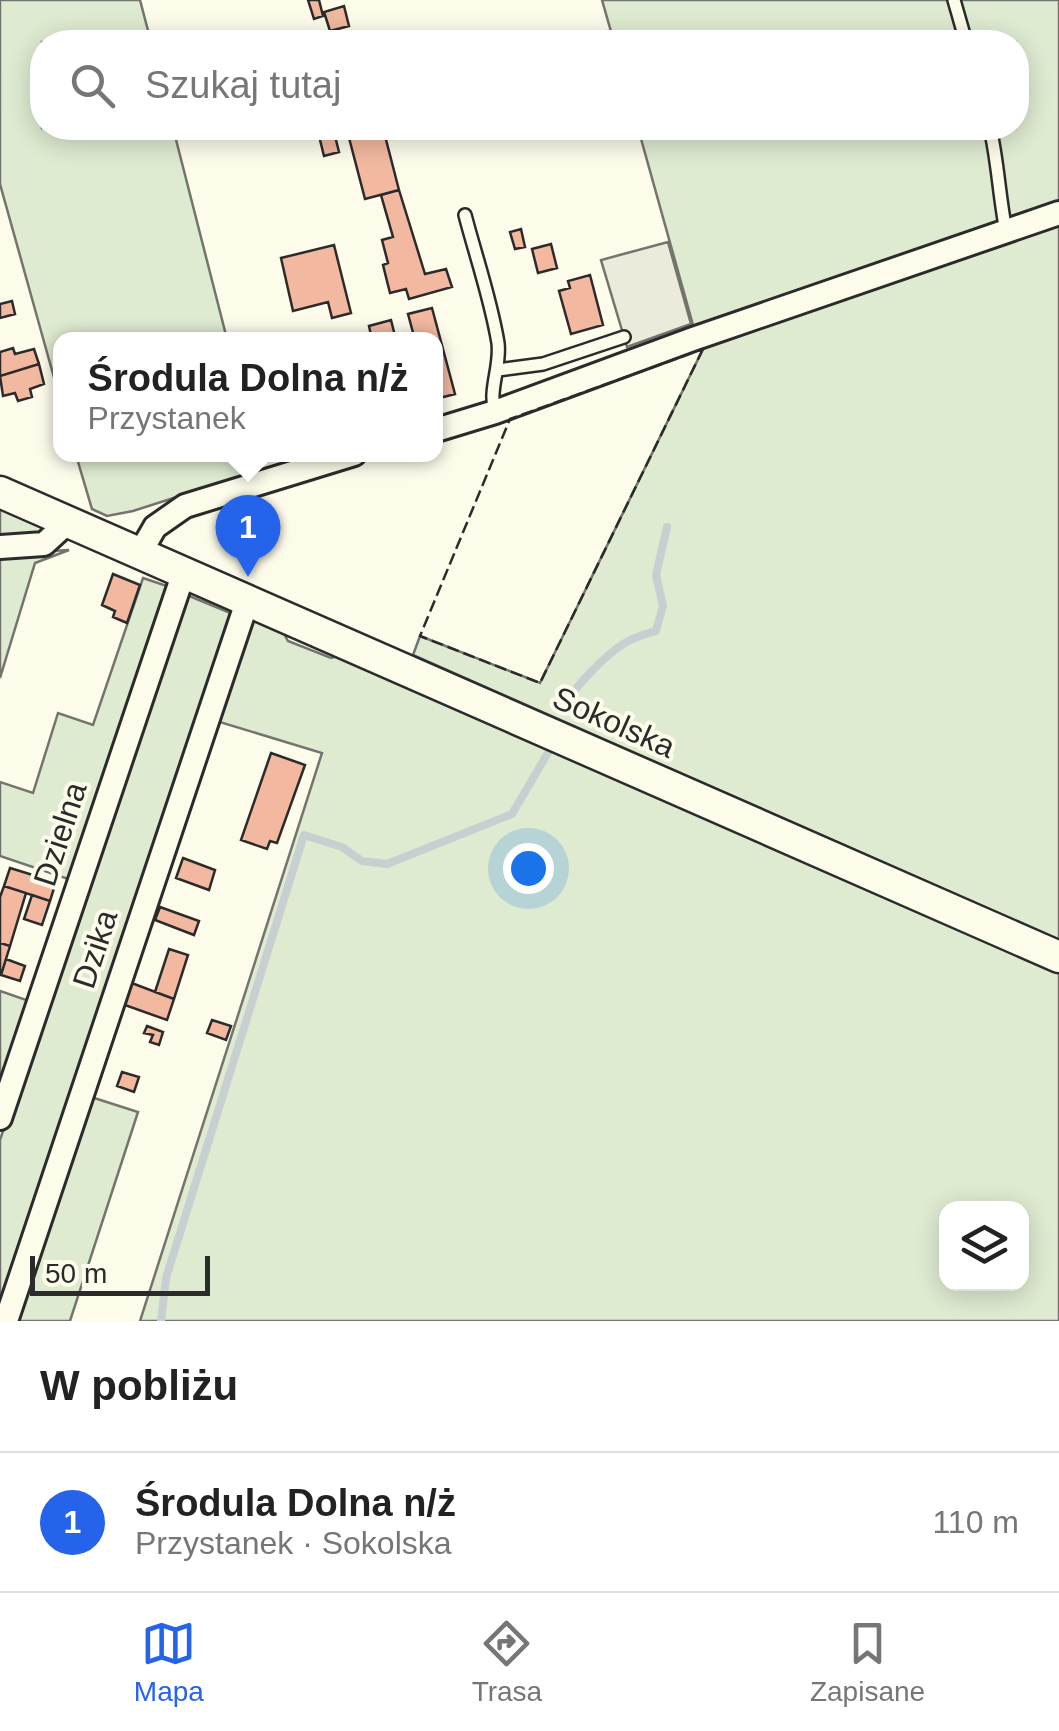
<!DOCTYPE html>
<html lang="pl">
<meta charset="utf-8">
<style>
body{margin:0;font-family:Arial,sans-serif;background:#f2f2f2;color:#222}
.controls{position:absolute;right:30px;bottom:30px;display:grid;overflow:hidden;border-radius:20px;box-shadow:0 5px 25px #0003}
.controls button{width:90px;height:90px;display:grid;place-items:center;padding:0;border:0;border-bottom:2px solid #e0e0e0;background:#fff;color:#222;font:50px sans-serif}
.scale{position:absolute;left:30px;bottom:25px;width:180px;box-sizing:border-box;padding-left:10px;border:5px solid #2b2b2b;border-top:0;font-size:28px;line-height:35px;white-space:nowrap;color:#2b2b2b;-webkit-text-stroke:8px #fdfbea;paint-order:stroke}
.you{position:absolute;left:528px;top:868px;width:35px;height:35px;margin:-25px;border:8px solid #fff;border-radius:50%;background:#1a73e8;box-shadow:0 0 0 15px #1a73e833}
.badge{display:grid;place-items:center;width:65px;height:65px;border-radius:50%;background:#2563eb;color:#fff;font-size:32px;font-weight:700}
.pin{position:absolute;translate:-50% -82px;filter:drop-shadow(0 2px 5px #0008)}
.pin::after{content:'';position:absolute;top:52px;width:35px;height:30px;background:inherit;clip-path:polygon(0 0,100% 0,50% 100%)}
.popup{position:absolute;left:53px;top:332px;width:390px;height:130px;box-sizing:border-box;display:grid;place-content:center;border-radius:20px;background:#fff;filter:drop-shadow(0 2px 8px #0005);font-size:32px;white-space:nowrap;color:#767676}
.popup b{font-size:38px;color:#222}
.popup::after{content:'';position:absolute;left:50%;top:100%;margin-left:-20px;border:20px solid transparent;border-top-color:#fff}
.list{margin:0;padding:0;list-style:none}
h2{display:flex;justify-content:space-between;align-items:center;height:130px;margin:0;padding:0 40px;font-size:42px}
h2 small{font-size:32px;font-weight:400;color:#767676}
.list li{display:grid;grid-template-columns:65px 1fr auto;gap:30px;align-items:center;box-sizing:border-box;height:140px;padding:0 40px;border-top:2px solid #e0e0e0}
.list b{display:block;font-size:38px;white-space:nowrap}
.list p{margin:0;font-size:32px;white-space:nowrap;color:#767676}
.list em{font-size:32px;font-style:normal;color:#767676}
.icon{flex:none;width:55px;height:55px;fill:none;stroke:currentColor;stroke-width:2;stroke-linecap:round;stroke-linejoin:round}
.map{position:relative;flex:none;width:1059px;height:1321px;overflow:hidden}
.search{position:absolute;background:#fff;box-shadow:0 5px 25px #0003;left:30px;right:30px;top:30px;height:110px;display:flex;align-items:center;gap:25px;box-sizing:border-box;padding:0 35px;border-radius:40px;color:#767676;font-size:38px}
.sheet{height:270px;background:#fff}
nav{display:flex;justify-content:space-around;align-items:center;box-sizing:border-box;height:140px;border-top:2px solid #e0e0e0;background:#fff;font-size:28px;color:#767676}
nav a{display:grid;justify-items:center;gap:5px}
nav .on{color:#2563eb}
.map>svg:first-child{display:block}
.green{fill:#deebd1;stroke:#74746e;stroke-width:2.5;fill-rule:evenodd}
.parking{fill:#eceadb;stroke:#74746e;stroke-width:2.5}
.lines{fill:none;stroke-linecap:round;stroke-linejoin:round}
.stream{stroke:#c7d0d0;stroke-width:8}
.building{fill:#f2b8a0;stroke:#2b2b2b;stroke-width:2.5}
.lane-casing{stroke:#2b2b2b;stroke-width:16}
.street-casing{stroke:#2b2b2b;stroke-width:28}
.secondary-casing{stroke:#2b2b2b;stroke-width:35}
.lane{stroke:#fdfbea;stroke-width:11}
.street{stroke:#fdfbea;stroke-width:22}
.secondary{stroke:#fdfbea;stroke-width:30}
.fence{stroke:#2b2b2b;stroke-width:2.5;stroke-dasharray:12 5;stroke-linecap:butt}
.labels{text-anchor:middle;stroke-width:8;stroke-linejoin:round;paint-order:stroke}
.street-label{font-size:32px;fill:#2b2b2b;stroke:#fdfbea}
</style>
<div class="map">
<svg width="1059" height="1321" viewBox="0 0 1059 1321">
<rect width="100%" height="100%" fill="#fdfbea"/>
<path class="green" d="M0 0H140L151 42H42V128H173L227 339 61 340 60 399 0 184Z
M602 0H1059V940L413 655 420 636 540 683 703 349 693 325 638 128H1016V42H614Z
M76 455H257L261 470 133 511 107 516 92 509Z
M0 508 50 531 0 536Z
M69 550 35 563 0 678V554Z
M143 578 167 586 71 880 0 856V782L33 793 58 713 93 725Z
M182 593 233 614 0 1321V1140Z
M254 618 282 630 288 641 331 658 341 655 1059 971V1321H140L322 753 213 720 243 624ZM946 1208H1022V1284H946Z
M0 991 32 1002 0 1094Z
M88 1096 138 1112 70 1321H15Z"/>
<path class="parking" d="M668 242 691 324 627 347 601 260Z"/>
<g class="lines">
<path class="stream" d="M563 709C572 689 606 654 625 643 634 637 646 634 656 631L663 606 656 575 667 527
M161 1321 166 1278 304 835 342 847 362 861 387 864 512 814 549 751"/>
</g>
<path class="building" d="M308 0H319L323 16 314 19Z
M344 6 349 26 330 31 324 12Z
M374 128H383L399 190 365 199 348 134Z
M334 132 339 152 324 156 319 136Z
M399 190 425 274 446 269 452 287 409 299 406 289 390 293 383 265 388 263 382 240 393 237 381 195Z
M521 229 525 247 515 249 510 232Z
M551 244 557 268 538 273 532 249Z
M334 245 351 313 332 318 328 302 293 311 281 258Z
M590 275 603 325 571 334 559 291 570 288 568 281Z
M12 301 15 314 0 318V304Z
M432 308 455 394 436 399V340H415L408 314Z
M391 320 396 340H372L369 326Z
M13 348 15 354 34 349 39 364 0 376V352Z
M39 364 44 384 30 389 32 397 18 401 15 393 3 396 0 376Z
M240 513 244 530 227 534 223 517Z
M113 574 140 585 127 623 113 617 115 611 102 605Z
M271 753 305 765 277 843 270 841 267 849 241 840Z
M183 858 215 870 209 890 176 878Z
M10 868 56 882 50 901 4 886Z
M4 886 26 893 10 946 0 943V897Z
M32 895 50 901 42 925 24 919Z
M160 907 199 921 194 935 155 920Z
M0 943 10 946 1 975H0Z
M169 949 188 955 174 999 155 992Z
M6 959 25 966 20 981 1 975Z
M129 982 174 999 167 1020 122 1004Z
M212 1020 231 1026 226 1040 207 1033Z
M147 1026 163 1032 159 1045 150 1042 153 1035 144 1033Z
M122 1072 139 1077 134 1092 117 1086Z"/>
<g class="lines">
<defs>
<path id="lane" d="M954 0 966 42
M990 128C998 162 999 196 1006 231
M465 215C476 257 491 300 498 343 501 367 488 390 495 412
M498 370 543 364 624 337"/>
<path id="street" d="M436 430 495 412 693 339 1059 213
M0 547 44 544 68 522
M140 553 155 527 185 506 354 454
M0 1118 184 572
M6 1321 248 599"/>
<path id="secondary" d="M0 492 1059 957"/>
</defs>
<use href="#lane" class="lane-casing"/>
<use href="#street" class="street-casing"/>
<use href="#secondary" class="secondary-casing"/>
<use href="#lane" class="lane"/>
<use href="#street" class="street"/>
<use href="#secondary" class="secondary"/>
<path class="fence" d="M703 349 540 683 420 636 510 419Z"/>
</g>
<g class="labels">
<g class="street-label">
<text transform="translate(614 722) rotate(24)" y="11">Sokolska</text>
<text transform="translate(60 834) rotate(-72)" y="11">Dzielna</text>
<text transform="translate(95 949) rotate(-72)" y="11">Dzika</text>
</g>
</g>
</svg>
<div class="controls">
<button><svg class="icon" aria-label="layers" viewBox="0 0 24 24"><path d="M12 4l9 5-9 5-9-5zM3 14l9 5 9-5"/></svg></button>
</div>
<div class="scale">50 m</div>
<div class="you"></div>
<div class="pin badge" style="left:248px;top:577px">1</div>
<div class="popup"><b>Środula Dolna n/ż</b>Przystanek</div>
<div class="search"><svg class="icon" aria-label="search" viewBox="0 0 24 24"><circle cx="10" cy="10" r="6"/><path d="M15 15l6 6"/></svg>Szukaj tutaj</div>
</div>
<section class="sheet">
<h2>W pobliżu<small></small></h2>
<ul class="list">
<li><span class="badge">1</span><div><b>Środula Dolna n/ż</b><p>Przystanek · Sokolska</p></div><em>110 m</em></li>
</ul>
</section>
<nav>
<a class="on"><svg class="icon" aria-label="map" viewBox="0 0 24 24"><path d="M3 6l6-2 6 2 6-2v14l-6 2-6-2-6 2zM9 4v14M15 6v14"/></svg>Mapa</a>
<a><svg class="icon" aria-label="directions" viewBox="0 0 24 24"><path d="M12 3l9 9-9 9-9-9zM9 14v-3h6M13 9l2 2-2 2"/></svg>Trasa</a>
<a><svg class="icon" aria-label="saved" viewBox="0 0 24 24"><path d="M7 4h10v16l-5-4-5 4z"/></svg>Zapisane</a>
</nav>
